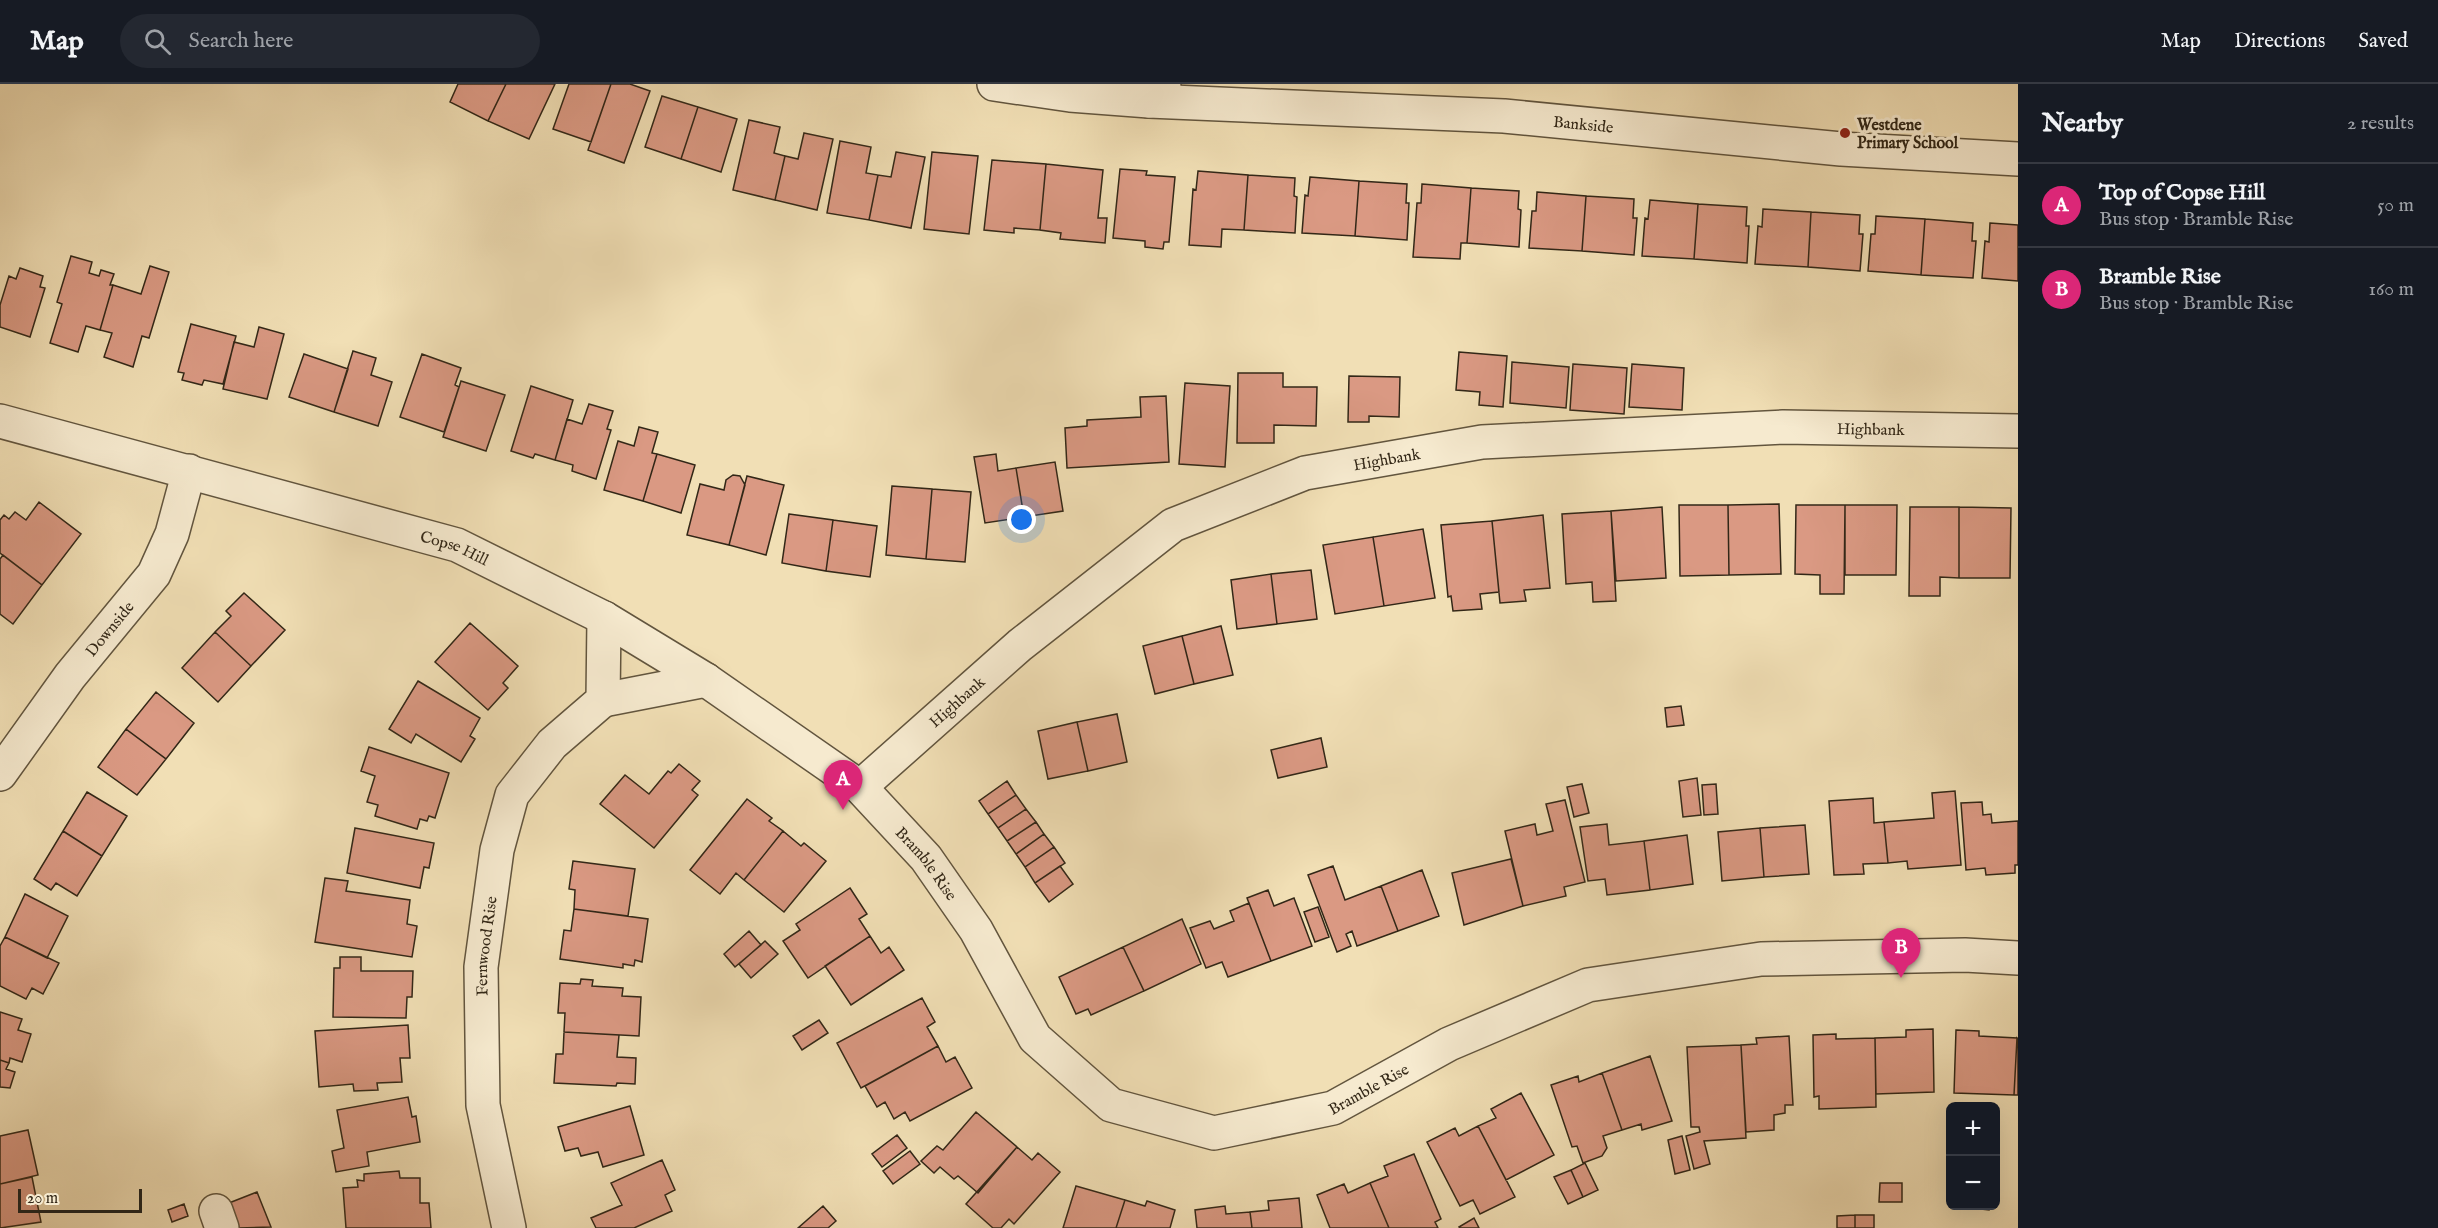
<!DOCTYPE html>
<meta charset="utf-8">
<style>
body{margin:0;font-family:"IM FELL English",serif;background:#242831;color:#f1f3f6}
.controls{position:absolute;right:18px;bottom:18px;display:grid;overflow:hidden;border-radius:9px;box-shadow:0 6px 24px #0002}
.controls button{width:54px;height:54px;display:grid;place-items:center;padding:0;border:0;border-bottom:2px solid #363941;background:#171b24;color:#f1f3f6;font:30px sans-serif}
.scale{position:absolute;left:18px;bottom:15px;width:124px;box-sizing:border-box;padding-left:6px;border:3px solid #322717;border-top:0;font-size:16px;line-height:21px;white-space:nowrap;color:#322717;-webkit-text-stroke:4px #f6eacf;paint-order:stroke}
.you{position:absolute;left:1022px;top:436px;width:21px;height:21px;margin:-15px;border:4px solid #fff;border-radius:50%;background:#1a73e8;box-shadow:0 0 0 9px #1a73e833}
.badge{display:grid;place-items:center;width:39px;height:39px;border-radius:50%;background:#db2777;color:#fff;font-size:20px;font-weight:700}
.pin{position:absolute;translate:-50% -50px;filter:drop-shadow(0 2px 3px #0008)}
.pin::after{content:'';position:absolute;top:32px;width:21px;height:18px;background:inherit;clip-path:polygon(0 0,100% 0,50% 100%)}
.list{margin:0;padding:0;list-style:none}
h2{display:flex;justify-content:space-between;align-items:center;height:78px;margin:0;padding:0 24px;font-size:26px}
h2 small{font-size:20px;font-weight:400;color:#9ea1a6}
.list li{display:grid;grid-template-columns:39px 1fr auto;gap:18px;align-items:center;box-sizing:border-box;height:84px;padding:0 24px;border-top:2px solid #363941}
.list b{display:block;font-size:22px;white-space:nowrap}
.list p{margin:0;font-size:20px;white-space:nowrap;color:#9ea1a6}
.list em{font-size:20px;font-style:normal;color:#9ea1a6}
.icon{flex:none;width:33px;height:33px;fill:none;stroke:currentColor;stroke-width:2;stroke-linecap:round;stroke-linejoin:round}
.map{position:relative;flex:none;width:2018px;height:1144px;overflow:hidden}
header{display:flex;align-items:center;gap:36px;box-sizing:border-box;height:84px;padding:0 30px;background:#171b24;border-bottom:2px solid #363941}
header strong{font-size:28px}
nav{display:flex;gap:33px;margin-inline-start:auto;font-size:21px}
.search{width:420px;height:54px;background:#242831;display:flex;align-items:center;gap:15px;box-sizing:border-box;padding:0 21px;border-radius:33px;color:#9ea1a6;font-size:22px}
main{display:flex}
aside{flex:1;background:#171b24}
.map>svg:first-child{display:block}
.building{fill:#da9983;stroke:#322717;stroke-width:1.5}
.lines{fill:none;stroke-linecap:round;stroke-linejoin:round}
.minor-casing{stroke:#62553e;stroke-width:36}
.minor{stroke:#f6eacf;stroke-width:33}
.poi-dot{fill:#8f2418;stroke:#f6eacf;stroke-width:2}
.labels{text-anchor:middle;stroke-width:6;stroke-linejoin:round;paint-order:stroke}
.street-label{font-size:16px;fill:#322717;stroke:#f6eacf}
.poi-label{font-size:16px;font-weight:bold;fill:#322717;stroke:#f6eacf;text-anchor:start}
</style>
<header>
<strong>Map</strong>
<div class="search"><svg class="icon" aria-label="search" viewBox="0 0 24 24"><circle cx="10" cy="10" r="6"/><path d="M15 15l6 6"/></svg>Search here</div>
<nav><a>Map</a><a>Directions</a><a>Saved</a></nav>
</header>
<main>
<div class="map">
<svg width="2018" height="1144" viewBox="0 0 2018 1144">
<rect width="100%" height="100%" fill="#f1dfb5"/>
<filter id="stains"><feTurbulence type="fractalNoise" baseFrequency=".00333" numOctaves="4"/><feColorMatrix values="0 0 0 0 .2 0 0 0 0 .09 0 0 0 0 .02 0 0 0 .5 -.17"/></filter>
<radialGradient id="worn" r=".72"><stop offset=".6" stop-color="#630" stop-opacity="0"/><stop offset="1" stop-color="#630" stop-opacity=".3"/></radialGradient>
<path class="building" d="M458 0H506L488 37 450 18Z
M506 0H555L529 55 488 37Z
M569 0H611L591 58 553 45Z
M611 0H630L650 7 624 79 588 66Z
M662 12 698 23 681 75 645 63Z
M698 23 737 35 721 88 681 75Z
M749 36 780 43 774 69 785 72 775 116 733 106Z
M804 49 833 55 817 126 775 116 785 72 798 75Z
M840 57 871 63 866 89 878 91 869 136 827 129Z
M896 68 925 73 911 144 869 136 878 91 891 93Z
M932 68 978 72 969 150 924 145Z
M992 76 1046 80 1040 146 1014 144V149L984 146Z
M1046 80 1103 86 1098 134H1107L1105 159 1060 155 1061 149 1040 146Z
M1120 85 1147 87 1146 91 1175 93 1169 158H1164L1163 165 1145 163V157L1113 154Z
M1198 87 1248 91 1244 146 1222 145 1221 163 1189 161 1193 105 1196 106Z
M1248 91 1295 94 1294 112 1297 113 1295 149 1244 146Z
M1310 93 1359 97 1355 152 1302 149 1305 111 1308 112Z
M1359 97 1407 100 1406 119H1409L1407 156 1355 152Z
M1422 100 1471 104 1467 159H1461L1460 175 1413 173 1417 119H1421Z
M1471 104 1519 107 1518 125 1521 126 1519 163 1467 159Z
M1537 108 1586 112 1582 167 1529 164 1532 127H1536Z
M1586 112 1634 115 1633 134H1637L1634 171 1582 167Z
M1650 116 1698 120 1694 175 1642 172 1645 134 1648 135Z
M1698 120 1747 123 1746 142H1749L1747 179 1694 175Z
M1763 125 1811 128 1808 183 1755 180 1758 142 1762 143Z
M1811 128 1860 131 1859 150H1863L1860 187 1808 183Z
M1876 132 1925 135 1921 191 1868 187 1871 150H1875Z
M1925 135 1973 139 1972 157H1976L1973 194 1921 191Z
M1990 139 2018 141V197L1982 194 1985 157 1989 158Z
M71 172 92 178 89 189 99 192 101 186 114 190 110 201H113L100 246 86 242 78 268 50 259 62 220 57 218Z
M150 182 169 188 149 254 142 252 133 283 104 273 112 249 100 246 113 201 141 210Z
M20 184 43 192 40 203 45 204 30 253 0 243V221L9 192 16 195Z
M191 240 236 252 223 300 204 296 202 301 182 296 184 289 178 288Z
M259 243 284 250 267 315 223 305 234 258 254 263Z
M353 267 376 274 371 291 392 298 378 342 334 328Z
M1459 268 1507 272 1503 323 1479 321 1480 308 1456 306Z
M304 270 348 285 334 328 289 313Z
M422 270 461 284 455 301 459 303 444 348 400 333Z
M1512 278 1569 283 1566 324 1510 319Z
M1573 280 1627 284 1624 330 1570 326Z
M1632 280 1684 284 1682 326 1629 323Z
M1238 289H1283V303H1317L1316 342 1274 341V359H1237Z
M1349 292 1400 293 1399 333 1369 332V338H1348Z
M461 297 505 311 486 367 443 353Z
M1185 299 1230 302 1225 383 1179 380Z
M531 302 573 316 555 376 535 370 533 374 511 367Z
M1166 312 1169 378 1067 384 1065 344 1087 342V336L1141 333 1140 313Z
M589 320 613 327 607 345 611 346 596 395 572 387 573 381 555 376 567 335 582 340Z
M639 343 658 348 652 369 657 370 643 417 604 406 618 357 634 362Z
M657 370 695 381 681 429 643 417Z
M996 370 998 387 1016 384 1024 433 985 439 974 373Z
M1055 378 1063 427 1024 433 1016 384Z
M733 391 740 392 745 401 729 461 687 451 700 400 724 406 726 396Z
M747 392 784 401 766 471 729 461Z
M892 402 932 405 926 475 886 471Z
M932 405 971 408 965 478 926 475Z
M39 418 81 450 42 501 0 469V436L4 431 9 435 15 428 26 436Z
M1779 420 1781 490 1729 491 1728 421Z
M1679 421H1728L1729 491 1680 492Z
M1796 421H1845L1844 510H1820V491L1795 490Z
M1845 421H1897L1896 491H1845Z
M1662 423 1666 494 1616 497 1611 427Z
M1910 423H1959V494L1940 493V512H1909Z
M1959 423 2011 424 2010 494H1959Z
M1611 427 1616 517 1593 518 1592 498 1566 500 1562 430Z
M789 430 833 436 826 487 782 479Z
M1543 431 1550 504 1524 506 1526 517 1500 519 1492 437Z
M833 436 877 442 870 493 826 487Z
M1492 437 1499 508 1480 510 1482 525 1453 527 1451 512 1448 513 1441 441Z
M1423 445 1435 514 1384 522 1373 453Z
M1373 453 1384 522 1335 530 1323 461Z
M3 471 42 501 13 540 0 530V475Z
M1311 486 1317 535 1277 540 1271 490Z
M1271 490 1277 540 1237 545 1231 496Z
M244 509 285 546 251 582 215 548 231 532 226 527Z
M470 539 518 582 503 599 508 604 488 626 435 578Z
M1221 542 1233 591 1194 600 1182 552Z
M215 548 251 582 218 618 182 584Z
M1182 552 1194 600 1155 610 1143 562Z
M418 597 480 634 470 652 475 655 461 678 416 650 411 659 389 645Z
M156 608 194 639 166 675 126 645Z
M1681 622 1684 641 1667 643 1665 624Z
M1117 630 1127 678 1088 687 1077 638Z
M1077 638 1088 687 1048 695 1038 647Z
M126 645 166 675 137 711 98 683Z
M1321 654 1327 683 1278 694 1271 666Z
M369 663 449 689 435 734 429 732 427 737 420 735 417 745 375 732 378 721 367 718 375 692 361 687Z
M679 680 700 697 692 706 698 711 654 764 600 720 625 691 649 710 668 687 671 689Z
M1697 694 1701 731 1683 733 1679 697Z
M1007 697 1016 711 988 730 979 717Z
M1582 700 1589 729 1574 733 1567 703Z
M1716 700 1718 730 1704 731 1702 701Z
M1955 707 1961 781 1908 785 1907 777 1888 779 1884 738 1934 734 1932 709Z
M87 708 127 732 102 772 63 747Z
M1016 711 1026 725 998 744 988 730Z
M1873 714 1874 739 1884 738 1888 779 1863 780 1864 790 1834 791 1829 717Z
M747 715 772 734 769 737 783 747 744 796 736 789 720 810 690 786Z
M1565 716 1585 798 1564 803 1566 812 1523 822 1505 747 1535 740 1537 751 1553 747 1546 720Z
M1982 718 1983 731 1991 730 1992 739 2018 737V781H2015V789L1986 791 1985 784 1966 786 1961 719Z
M1026 725 1036 738 1007 757 998 744Z
M1036 738 1044 750 1016 770 1007 757Z
M1607 740 1609 761 1644 757 1650 806 1607 811 1605 795 1588 797 1580 743Z
M1805 741 1809 790 1764 793 1760 744Z
M355 744 434 759 429 784 424 783 420 804 347 789Z
M1760 744 1764 793 1722 797 1718 748Z
M63 747 102 772 77 812 56 799 51 806 34 795Z
M783 747 801 762 804 759 826 777 784 828 744 796Z
M1044 750 1054 763 1025 783 1016 770Z
M1687 751 1693 800 1650 806 1644 757Z
M1054 763 1065 779 1035 799 1025 783Z
M1511 775 1523 822 1464 841 1452 789Z
M573 777 635 785 628 832 574 825 575 806 569 805Z
M1060 782 1073 800 1049 818 1035 799Z
M1333 782 1345 816 1381 802 1398 847 1357 862 1352 847 1346 850 1351 862 1337 868 1308 791Z
M1422 786 1439 832 1398 847 1381 802Z
M325 794 348 797 346 807 410 816 407 840 417 842 412 873 315 858Z
M850 804 867 830 859 835 870 852 808 894 783 857 800 846 796 840Z
M1268 806 1274 822 1294 814 1312 862 1271 877 1247 814Z
M25 810 68 832 47 874 5 853Z
M1249 819 1271 877 1228 893 1222 878 1206 884 1190 844 1210 837 1214 845 1234 837 1230 827Z
M1318 823 1329 853 1315 858 1304 828Z
M574 825 648 835 642 878 635 876 634 882 623 880V884L560 875 564 846 571 847Z
M1182 835 1201 880 1144 907 1123 863Z
M749 847 761 861 735 883 724 870Z
M870 852 881 869 889 863 904 886 851 921 825 882Z
M5 853 59 879 43 910 32 904 26 915 0 902V862Z
M765 857 778 870 751 894 739 880Z
M1123 863 1144 907 1091 931 1088 925 1076 930 1059 893Z
M340 873H361V887H413L412 913H407L406 934 333 933 334 884H340Z
M581 895 593 896 592 902 623 904 622 912 641 913 639 952 564 948 565 929H558L560 899 580 900Z
M922 914 935 938 927 943 938 962 861 1004 837 959Z
M0 928 22 935 18 946 31 950 22 978 10 974 9 979 0 976Z
M819 936 828 949 802 966 793 952Z
M408 941 410 974H400L402 998 377 999 378 1006 354 1007 353 1000 319 1003 315 947Z
M1933 945 1934 1008 1876 1010 1875 954 1906 953V946Z
M1956 946 1979 947V952L2017 954 2014 1011 1954 1009Z
M564 948 619 951 617 973 636 974 635 1000 617 999 616 1002 554 999 556 970H563Z
M1836 950V955L1875 954 1876 1023 1819 1025V1012L1814 1013 1813 951Z
M1789 952 1793 1021H1785V1029L1774 1031V1046L1746 1048 1741 961 1757 960 1756 954Z
M2017 954 2018 955V1011H2014Z
M1741 961 1746 1054 1704 1057 1710 1080 1694 1085 1686 1052 1700 1048 1699 1043H1691L1687 963Z
M938 962 946 978 955 973 972 1004 910 1037 905 1028 894 1035 885 1018 877 1023 865 1002Z
M1650 972 1672 1037 1642 1046 1641 1040 1622 1046 1602 989Z
M0 976 9 979 6 985 15 988 10 1004 0 1003Z
M1602 989 1622 1046 1603 1052 1607 1064 1602 1072 1583 1079 1577 1062 1572 1063 1551 1001 1578 992 1579 998Z
M1521 1009 1554 1071 1506 1096 1478 1042 1496 1034 1491 1025Z
M408 1013 412 1033 416 1032 420 1058 367 1068 369 1082 336 1088 332 1067 344 1064 337 1026Z
M630 1022 644 1071 603 1083 598 1068 581 1072 578 1064 565 1067 558 1043Z
M976 1028 1017 1063 978 1109 958 1092 954 1095 940 1083 934 1089 921 1077 937 1062 943 1066Z
M1478 1042 1515 1113 1480 1130 1473 1116 1460 1122 1427 1058 1455 1044 1459 1052Z
M28 1046 38 1091 0 1100V1052Z
M897 1051 907 1064 882 1083 872 1070Z
M1682 1052 1690 1086 1675 1090 1668 1056Z
M1017 1063 1032 1076 1038 1069 1060 1088 1014 1140 1009 1135 1001 1144H993L966 1120Z
M910 1067 920 1080 893 1100 883 1087Z
M1414 1070 1441 1135 1435 1138 1438 1144H1389L1370 1099 1388 1092 1384 1082Z
M662 1076 675 1106 665 1111 672 1127 634 1144H596L591 1134 622 1121 611 1099Z
M1585 1079 1598 1106 1583 1113 1571 1086Z
M1571 1086 1583 1113 1568 1120 1554 1093Z
M399 1087 400 1094H420V1119H429L431 1144H346L343 1104 358 1103 357 1096 364 1097V1090Z
M32 1093 41 1138 0 1144V1100Z
M1370 1099 1389 1144H1330L1317 1111 1344 1100 1348 1109Z
M1880 1099H1902V1118H1879Z
M1076 1102 1125 1116 1116 1144H1063Z
M257 1108 271 1143 239 1144 229 1119Z
M1299 1114 1302 1144H1252L1250 1128 1269 1126 1268 1117Z
M1125 1116 1145 1122 1147 1117 1175 1126 1170 1144H1116Z
M184 1120 188 1132 172 1138 168 1126Z
M823 1122 836 1137 828 1144H798Z
M1225 1122 1226 1130 1250 1128 1252 1144H1197L1195 1126Z
M1953 1122H1989V1126Z
M1855 1131H1874V1144H1855Z
M1855 1131V1144H1837V1132Z
M1474 1134 1479 1144H1460L1459 1143Z"/>
<g class="lines">
<defs>
<g id="minor">
<path d="M994 0 1070 11 1149 17 1164 3"/>
<path id="s1" d="M1149 17 1504 32 1841 65 2018 75"/>
<path id="s2" d="M0 337 457 461 604 534 706 596 860 703 926 774 976 846 1035 954 1111 1021 1214 1049 1333 1024 1449 960 1588 901 1761 875 1965 871 2018 874"/>
<path d="M603 616 706 596"/>
<path id="s3" d="M0 690 70 592 154 490 172 450 189 387"/>
<path id="s4" d="M860 703 1020 561 1173 441 1305 389 1482 358 1783 343 2018 347"/>
<path d="M216 1127 222 1144"/>
<path id="s5" d="M509 1144 483 1021 481 883 497 766 512 711 552 660 603 616 604 534"/>
</g>
</defs>
<use href="#minor" class="minor-casing"/>
<use href="#minor" class="minor"/>
</g>
<circle class="poi-dot" cx="1845" cy="49" r="6"/>
<g class="labels">
<g class="street-label">
<text dy="6" stroke="none"><textPath href="#s1" startOffset="435">Bankside</textPath></text>
<text dy="6" stroke="none"><textPath href="#s4" startOffset="1119">Highbank</textPath></text>
<text dy="6" stroke="none"><textPath href="#s4" startOffset="633">Highbank</textPath></text>
<text dy="6" stroke="none"><textPath href="#s2" startOffset="472">Copse Hill</textPath></text>
<text dy="6" stroke="none"><textPath href="#s3" startOffset="182">Downside</textPath></text>
<text dy="6" stroke="none"><textPath href="#s4" startOffset="129">Highbank</textPath></text>
<text dy="6" stroke="none"><textPath href="#s2" startOffset="1046">Bramble Rise</textPath></text>
<text dy="6" stroke="none"><textPath href="#s5" startOffset="285">Fernwood Rise</textPath></text>
<text dy="6" stroke="none"><textPath href="#s2" startOffset="1622">Bramble Rise</textPath></text>
</g>
<g class="poi-label">
<text x="1857" y="46">Westdene<tspan x="1857" dy="18">Primary School</tspan></text>
</g>
</g>
<rect width="100%" height="100%" filter="url(#stains)"/>
<rect width="100%" height="100%" fill="url(#worn)"/>
</svg>
<div class="controls">
<button>+</button>
<button>−</button>
</div>
<div class="scale">20 m</div>
<div class="you"></div>
<div class="pin badge" style="left:843px;top:726px">A</div>
<div class="pin badge" style="left:1901px;top:894px">B</div>
</div>
<aside>
<h2>Nearby<small>2 results</small></h2>
<ul class="list">
<li><span class="badge">A</span><div><b>Top of Copse Hill</b><p>Bus stop · Bramble Rise</p></div><em>50 m</em></li>
<li><span class="badge">B</span><div><b>Bramble Rise</b><p>Bus stop · Bramble Rise</p></div><em>160 m</em></li>
</ul>
</aside>
</main>
